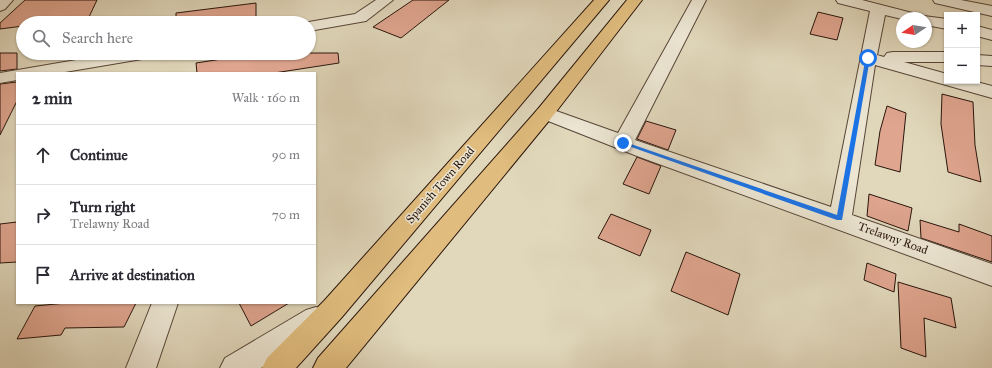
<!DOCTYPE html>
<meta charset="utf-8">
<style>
body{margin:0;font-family:"IM FELL Great Primer",serif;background:#f7f7f7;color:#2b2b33}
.controls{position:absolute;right:12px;top:12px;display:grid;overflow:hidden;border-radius:0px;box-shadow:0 1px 3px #0004}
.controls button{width:36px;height:36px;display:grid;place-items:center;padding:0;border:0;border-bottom:1px solid #e1e1e2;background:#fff;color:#2b2b33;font:20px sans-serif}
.compass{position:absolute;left:896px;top:12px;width:36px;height:36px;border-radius:50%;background:#fff;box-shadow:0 1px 3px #0004;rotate:258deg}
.stop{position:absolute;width:12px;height:12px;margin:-9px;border:3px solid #1a73e8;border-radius:50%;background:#fff}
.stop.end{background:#1a73e8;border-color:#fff;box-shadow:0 1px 4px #0008}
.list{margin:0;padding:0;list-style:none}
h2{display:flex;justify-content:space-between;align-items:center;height:52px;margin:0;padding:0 16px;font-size:17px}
h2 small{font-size:13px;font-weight:400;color:#7c7c81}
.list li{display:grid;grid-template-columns:26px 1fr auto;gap:12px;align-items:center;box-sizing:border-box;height:60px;padding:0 16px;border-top:1px solid #e1e1e2}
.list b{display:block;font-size:15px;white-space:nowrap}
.list p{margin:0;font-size:13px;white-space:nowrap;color:#7c7c81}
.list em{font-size:13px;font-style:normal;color:#7c7c81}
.icon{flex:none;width:22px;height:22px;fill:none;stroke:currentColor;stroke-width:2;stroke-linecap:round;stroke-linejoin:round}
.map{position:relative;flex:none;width:992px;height:368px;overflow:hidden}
.search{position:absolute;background:#fff;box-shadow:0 1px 3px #0004;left:16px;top:16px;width:300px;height:44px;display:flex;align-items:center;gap:10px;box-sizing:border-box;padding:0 14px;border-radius:22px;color:#7c7c81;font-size:15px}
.panel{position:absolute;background:#fff;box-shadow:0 1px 3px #0004;left:16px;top:72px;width:300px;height:232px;border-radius:0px}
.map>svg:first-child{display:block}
.building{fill:#dfa58f;stroke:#29150c}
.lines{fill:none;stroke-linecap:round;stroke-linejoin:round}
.minor-casing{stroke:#574638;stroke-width:2}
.highway-casing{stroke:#29150c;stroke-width:2}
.minor{fill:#ece6d3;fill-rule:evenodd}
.highway{fill:#e0bc7e;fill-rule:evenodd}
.route{fill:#1a73e8}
.labels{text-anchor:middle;stroke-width:3;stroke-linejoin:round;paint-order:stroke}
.street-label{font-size:12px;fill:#29150c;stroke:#ece6d3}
</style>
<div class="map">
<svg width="992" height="368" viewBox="0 0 992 368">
<rect width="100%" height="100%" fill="#e1d8bc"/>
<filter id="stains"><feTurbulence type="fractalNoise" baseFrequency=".005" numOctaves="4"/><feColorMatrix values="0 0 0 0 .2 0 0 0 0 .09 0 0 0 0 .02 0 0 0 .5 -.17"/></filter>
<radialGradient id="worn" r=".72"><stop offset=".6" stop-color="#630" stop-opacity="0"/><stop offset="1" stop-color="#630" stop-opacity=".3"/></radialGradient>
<path class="building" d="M25 0H97L89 17 44 23H23V26L0 29V23Z
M413 0H449L401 38 373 27Z
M256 3V23H176V13Z
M818 12 843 18 837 40 810 34Z
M0 53H17V69L0 71Z
M260 53H338L339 63 274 73H197L196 63Z
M17 82V101L0 135V84Z
M942 94 973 102 975 145 981 182 948 172 941 124Z
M887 106 906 113 900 172 875 165 880 131Z
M646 121 676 130 668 150 637 139Z
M637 157 661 166 649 194 623 184Z
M869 194 912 208 908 231 867 216Z
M611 214 651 230 640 256 598 238Z
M920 220 959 232V224L992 236V262L921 238Z
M17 222V262L0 263V224Z
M686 252 740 274 728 315 671 291Z
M867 263 896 274 894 292 864 280Z
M898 282 951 298 956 328 924 318 926 357 901 348Z
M66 303H136L124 327 65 328 61 335 17 339 35 306Z
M239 303H289L251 326Z"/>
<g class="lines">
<defs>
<path id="minor" d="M0 0H13L5 9 0 11Z
M376 0H393L366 21 309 31V23H303L355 14Z
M692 0H706L635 140 831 207 870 11 838 3 836 0H862L924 16 947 19V29L926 25V18L902 19 885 15 877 55 884 57 887 53 893 52H947V62H904L947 74V81H973L992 86V98L875 65 852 215 992 264V286L637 156 538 117 535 113 538 109 545 107 618 133Z
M933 0H961L992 6V16L935 3Z
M977 26 992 30V40L977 36Z
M117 53H157L154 57 148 58 59 73H17V80L0 83V73Z
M977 55 992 56V66L977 65Z
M152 303H178L156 368H126Z
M316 307 326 310 330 319 326 328 261 368H220L225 358 306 310Z"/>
<path id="highway" d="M594 0H609L342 317 296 368H262L267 358 324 301Z
M627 0H642L552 117 346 368H313L318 358 538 109Z"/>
</defs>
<use href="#minor" class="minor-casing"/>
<use href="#highway" class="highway-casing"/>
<use href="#minor" class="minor"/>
<use href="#highway" class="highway"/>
</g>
<path class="route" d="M866 56 870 58 842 220H837L620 143 625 142 837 215Z"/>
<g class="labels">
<g class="street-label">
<text transform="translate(440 185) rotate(-49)" y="4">Spanish Town Road</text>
<text transform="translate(893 238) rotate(20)" y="4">Trelawny Road</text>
</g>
</g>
<rect width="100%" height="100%" filter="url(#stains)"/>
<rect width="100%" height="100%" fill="url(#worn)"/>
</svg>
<div class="controls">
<button>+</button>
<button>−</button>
</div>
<svg class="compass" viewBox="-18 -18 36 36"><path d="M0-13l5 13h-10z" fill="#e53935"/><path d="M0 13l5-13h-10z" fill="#7c7c81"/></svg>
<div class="stop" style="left:868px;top:58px"></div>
<div class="stop end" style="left:623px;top:143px"></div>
<div class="search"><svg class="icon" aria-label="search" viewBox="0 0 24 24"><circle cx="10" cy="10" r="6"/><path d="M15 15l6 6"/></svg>Search here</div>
<section class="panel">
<h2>2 min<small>Walk · 160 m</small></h2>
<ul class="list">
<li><svg class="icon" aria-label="ahead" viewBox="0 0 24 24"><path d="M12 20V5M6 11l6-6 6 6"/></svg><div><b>Continue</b></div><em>90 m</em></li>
<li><svg class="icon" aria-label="right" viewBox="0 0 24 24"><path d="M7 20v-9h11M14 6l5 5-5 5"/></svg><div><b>Turn right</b><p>Trelawny Road</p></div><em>70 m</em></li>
<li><svg class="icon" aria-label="arrive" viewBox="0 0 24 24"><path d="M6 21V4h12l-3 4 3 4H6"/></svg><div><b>Arrive at destination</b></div></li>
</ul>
</section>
</div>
